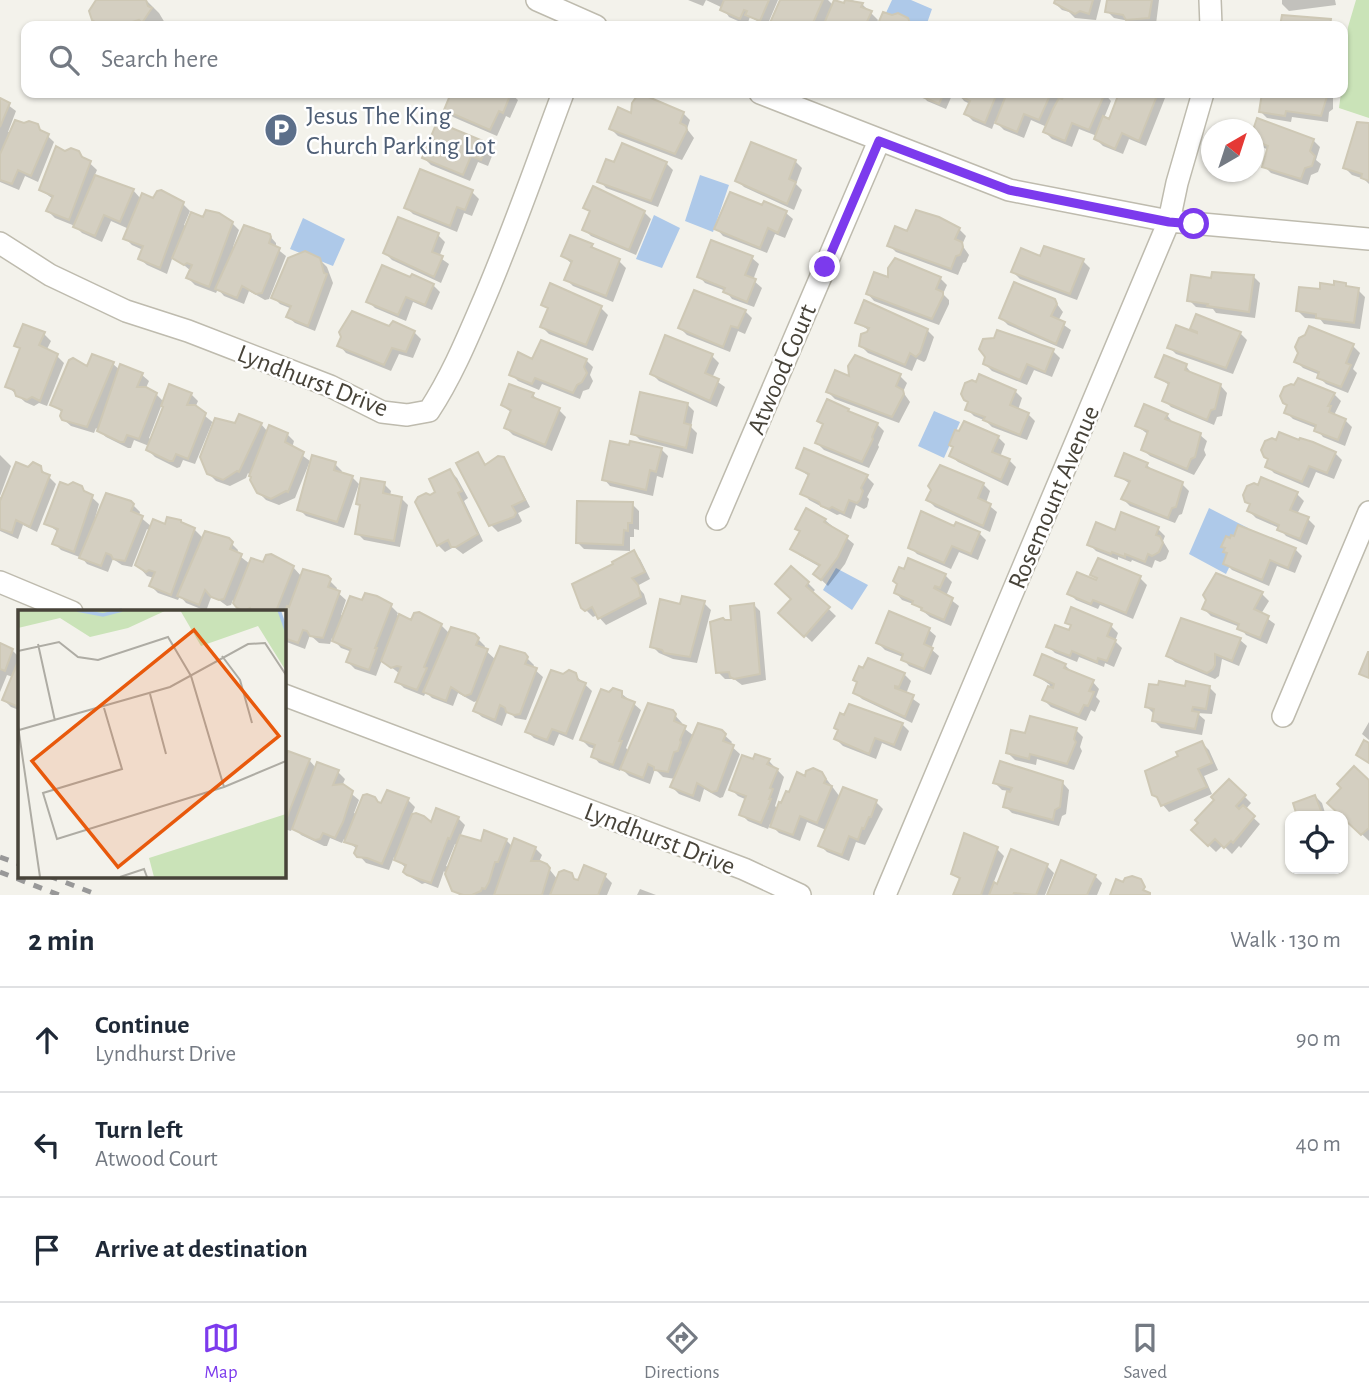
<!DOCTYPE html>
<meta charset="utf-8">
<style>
body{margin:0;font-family:"Alegreya Sans",sans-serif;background:#f6f6f7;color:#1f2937}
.controls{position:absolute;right:21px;bottom:21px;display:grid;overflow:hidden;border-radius:14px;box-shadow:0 2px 5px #0004}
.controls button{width:63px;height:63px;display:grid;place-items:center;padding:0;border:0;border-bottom:2px solid #e0e1e3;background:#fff;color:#1f2937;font:35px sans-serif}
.compass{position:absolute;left:1201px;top:119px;width:63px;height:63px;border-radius:50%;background:#fff;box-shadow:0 2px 5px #0004;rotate:39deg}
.stop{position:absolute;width:21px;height:21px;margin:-16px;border:5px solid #7c3aed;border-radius:50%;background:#fff}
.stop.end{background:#7c3aed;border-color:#fff;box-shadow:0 2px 7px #0008}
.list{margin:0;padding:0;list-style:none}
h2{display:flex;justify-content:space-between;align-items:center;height:91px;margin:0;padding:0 28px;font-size:30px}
h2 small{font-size:23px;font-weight:400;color:#747a83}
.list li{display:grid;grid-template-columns:46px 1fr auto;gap:21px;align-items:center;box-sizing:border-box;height:105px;padding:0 28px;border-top:2px solid #e0e1e3}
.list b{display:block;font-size:26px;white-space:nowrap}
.list p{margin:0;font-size:23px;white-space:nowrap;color:#747a83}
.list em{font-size:23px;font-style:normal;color:#747a83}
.icon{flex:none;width:38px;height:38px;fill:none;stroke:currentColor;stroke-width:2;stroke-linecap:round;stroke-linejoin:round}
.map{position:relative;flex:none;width:1369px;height:895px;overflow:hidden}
.search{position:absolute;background:#fff;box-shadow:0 2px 5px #0004;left:21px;right:21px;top:21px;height:77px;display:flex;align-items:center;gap:18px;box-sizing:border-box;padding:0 24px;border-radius:14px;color:#747a83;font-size:26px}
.sheet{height:406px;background:#fff}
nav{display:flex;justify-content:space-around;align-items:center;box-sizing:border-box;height:98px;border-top:2px solid #e0e1e3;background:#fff;font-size:19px;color:#747a83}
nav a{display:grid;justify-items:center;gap:4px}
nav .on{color:#7c3aed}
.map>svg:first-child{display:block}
.green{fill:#cae3b8}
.water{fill:#aec9e9}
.shadow{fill:#0003;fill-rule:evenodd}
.building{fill:#d4cfc1;stroke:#cec8b5;stroke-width:2}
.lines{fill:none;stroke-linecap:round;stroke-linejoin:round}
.minor-casing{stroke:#bebbae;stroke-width:24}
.minor{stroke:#fff;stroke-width:21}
.rail{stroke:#989898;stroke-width:5;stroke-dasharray:9 9;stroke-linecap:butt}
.route{stroke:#7c3aed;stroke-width:9}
.labels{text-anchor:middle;stroke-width:5;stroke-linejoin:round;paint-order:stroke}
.service-label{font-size:26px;fill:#4e5e75;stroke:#fff;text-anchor:start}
.street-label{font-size:26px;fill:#474339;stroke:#fff}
.inset-river{fill:none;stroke:#aec9e9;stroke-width:3.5}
.inset-road{fill:none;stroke:#aeaca4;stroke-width:2}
.view{fill:#e8590c;fill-opacity:0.15;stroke:#e8590c;stroke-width:3.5}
.inset-edge{fill:none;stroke:#474339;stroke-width:3.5}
</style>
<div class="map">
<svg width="1369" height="895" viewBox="0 0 1369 895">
<rect width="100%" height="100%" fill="#f3f2eb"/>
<path class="green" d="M1356 0H1369V118L1339 108 1341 93H1343L1348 27Z"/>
<path class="water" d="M892 0H911L932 9 926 26H905L884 17Z
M700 175 729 185 713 232 685 221Z
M654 215 680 228 662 268 636 259Z
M303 218 345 239 333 266 290 249Z
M934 411 960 422 944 458 918 446Z
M1209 508 1248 528 1226 574 1189 554Z
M836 568 868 585 852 610 823 590Z"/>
<path class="shadow" d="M95 0H146L159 13 165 23 163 26H100L93 19 97 1Z
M688 0H706L703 6Z
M706 0H778L767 26 750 17 747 25 729 17 723 8Z
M782 0H828L833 5H845L847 0H852L862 4 878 20 875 26H773Z
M1056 0H1101L1096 20 1075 18 1069 12 1062 10 1055 3Z
M1108 0H1159L1156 24 1135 26 1129 21 1114 18 1107 11Z
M1282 0H1335L1336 5 1289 11 1282 4Z
M472 21 485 26H469Z
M453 93H510L518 100 510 118 506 116 497 136 453 117 446 110Z
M921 93H953L946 109 927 101Z
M958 93H1007L1002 104 1005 106 1011 93H1061L1058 100 1063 101 1066 93H1104L1111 101 1104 118 1110 122 1121 93H1160L1165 98 1146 146 1129 139 1123 154 1103 146 1096 139 1097 136 1079 129 1072 147 1052 139 1045 132 1047 127 1031 120 1024 138 1004 130 995 121 992 129 973 121 966 114 970 104 964 101Z
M1263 93H1333V109L1329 112 1328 122 1292 117 1291 122 1267 118 1260 111Z
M0 99 16 111 8 132 37 126 54 142 38 182 25 176 19 190 0 182Z
M683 113 690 120 687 129 694 138 682 160 618 136 611 129 633 116Z
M1369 125V184L1364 179 1352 175 1345 168Z
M1254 134 1313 140 1320 147 1316 160 1321 164 1318 172 1311 175 1308 185 1271 173 1264 166 1269 150 1259 146 1254 141Z
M487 144 494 151 488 166 478 162 470 181 431 165 424 158Z
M65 152H78L97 170 94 177 133 190 141 199 183 204 190 211 184 225 187 227 204 219 232 223 239 230 233 247 236 248 269 235 276 243V248L286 256 269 299 265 300 249 291 244 304 224 296 218 289 216 293 195 285 188 278 191 271 173 256 167 274 147 265 140 259 143 250 132 245 125 238 129 229 111 221 102 242 82 233 75 226 55 218 48 211 53 199 41 190Z
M795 161 802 168 796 184 802 190 794 210 744 187 737 180Z
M666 163 673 170 658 207 606 188 600 181 615 165Z
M472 192 479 199 472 216 464 213 457 232 413 214 406 207Z
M585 208 644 212 651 219 636 255 591 236 584 229 591 213Z
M786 213 793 219 785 238 775 234 767 253 723 236 717 229Z
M959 229 966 236 962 245 969 255 966 262 963 263 958 275 896 252 889 245 908 233Z
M438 235 445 242 439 257 449 264 441 283 392 260 385 253Z
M592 246 598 252 619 261 626 268 613 302 573 286 566 279 572 264 563 256Z
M752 258 759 264 753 280 762 288 754 307 732 299 726 291 705 283 699 276Z
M1041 258 1083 261 1090 268 1077 300 1020 279 1013 272Z
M319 259 327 267 333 283 315 331 295 323 288 317 292 309 280 304 273 297Z
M1253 276 1260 283 1255 318 1216 313 1213 309 1196 307 1189 300 1213 280Z
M940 278 947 285 943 294 949 300V304L939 325 874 301 868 294 889 280Z
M1345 284 1349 288 1358 290 1365 297 1360 329 1324 324 1320 319 1305 318 1298 311 1321 291Z
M433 285 440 292 432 310 413 302 406 321 375 308 368 301Z
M1054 300 1063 312 1058 321 1071 330 1063 349 1008 325 1001 318Z
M543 305 601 308 608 315 593 351 549 334 542 327 549 310Z
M745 311 752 318 745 334 738 331 730 352 687 335 680 328Z
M857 322 927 330 934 337 926 360 924 362 917 359 912 371 868 353 861 346 871 332Z
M24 326 44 334 51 341 46 351 57 356 64 363 47 406 39 403 34 406 25 402 7 386 21 350 16 345Z
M390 328 414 332 421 339 413 358 399 354 391 371 346 353 340 346Z
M1192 328 1240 333 1247 340 1233 374 1176 354 1169 347 1201 337Z
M1353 346 1360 353 1353 369 1357 373 1348 393 1326 384 1319 377 1320 375 1303 368 1296 361Z
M1053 351 1060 358 1052 377 1034 370 1027 385 992 371 985 364Z
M712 356 719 363 712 378 725 387 717 407 659 381 652 374Z
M856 358 900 376 907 383 903 392 910 402 899 423 835 399 828 392 851 379Z
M586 360 593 367 590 375 593 381 589 389 583 391 580 399 542 384 539 390 518 381 511 374 533 361Z
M113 364 120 370 142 375 149 381 145 390 153 391 164 402 191 394 198 401 195 408 215 424H261L268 432 287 434 294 441 292 448 310 461 295 498 279 505 266 500 258 492 253 478 248 473 246 478 230 486 216 481 208 473 215 424 212 423 195 464 183 460 180 467 177 468 155 457 148 450 149 446 134 440 131 448H128L106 437 96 428 94 433 71 426 63 419V413L52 404 88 369ZM162 404 165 408 152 440 149 438Z
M1186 366 1192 374 1220 385 1227 393 1222 416 1217 417 1214 425 1171 407 1164 400 1170 386 1157 376Z
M1015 391 1022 398 1018 410 1028 414 1035 421 1027 440 992 427 986 421 974 416 967 409Z
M1334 394 1341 401 1335 413 1336 417 1345 420 1352 427 1345 446 1323 437 1316 428 1293 419 1286 412 1288 406 1284 402Z
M533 395 540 402 559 410 566 417 552 451 513 435 506 428 512 413 502 405Z
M687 404 694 411 691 427 697 433 693 454 640 440 633 433Z
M848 411 852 414 877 424 884 431 878 445 879 447 869 468 824 450 817 443 824 426 820 421Z
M1167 415 1173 423 1200 435 1207 441 1204 450 1206 455 1194 475 1150 456 1143 450 1149 435 1137 426Z
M998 437 1005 444 1000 457 1009 460 1016 467 1008 486 958 462 951 456Z
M661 449 668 456 663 478 657 476 653 496 610 486 604 479Z
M1335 453 1342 460 1334 479 1316 472 1309 488 1274 473 1267 466 1269 460 1265 456Z
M478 454 487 466 502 459 509 467 530 507 518 513 522 521 520 523 498 532 491 525Z
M0 455 11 466 0 496Z
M335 464 342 471 341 474 352 477 359 484 344 528 306 516 299 509Z
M1147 465 1154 472 1182 484 1189 491 1182 514 1179 515 1175 523 1130 506 1123 499 1130 484 1117 475Z
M40 468 56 484 37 532 23 525 18 539 0 531V497L2 498Z
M798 468 867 477 874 484 867 497 869 499 867 507 864 509 856 505 851 519 840 514 837 515 809 500 803 493 810 477Z
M450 471 457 478 468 498 464 501 483 541 463 554 454 547 445 552 438 545 430 497 438 493Z
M384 484 391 491 390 496 401 498 408 505 400 547 364 540 357 533 362 507 358 504Z
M983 484 990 491 986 503 997 512 990 532 935 507 928 500Z
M81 487 99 504 95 518 97 519 130 502 140 512 139 516 152 527 194 529 203 538 228 540 238 550 237 554 250 564 293 567 302 577 330 581 337 588 336 591 346 600 341 615 344 616 391 606 398 613 397 615 412 622 441 625 450 634 478 639 485 646 484 649 496 660 524 655 534 665 533 668 543 677 526 720 515 718 508 710 502 726 482 717 475 711 480 700 474 702 458 693 453 706 432 698 426 692 424 696 404 688 397 681 400 674 382 660 376 676 355 669 348 662 352 652 341 648 332 638 330 644 319 643 310 635 305 649 284 641V612H243L233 600 231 605 227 606 212 595 206 611 186 603 180 596 178 600 158 593 151 586 154 578 147 576 140 568 150 531 147 529 132 567 122 565 113 559 108 572 87 564 82 558 61 550 54 543 58 532 46 523Z
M1297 494 1304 501 1297 514 1308 519 1315 526 1307 545 1286 536 1279 528 1256 518 1249 511 1251 505 1247 501Z
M632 504 639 511V530L634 529V537H630V551L584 549 577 542Z
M825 520 854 544 845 564 828 586 815 574 820 567 799 555 793 548 801 533 797 529Z
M955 528 979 533 986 540 978 560 959 552 951 569 917 554 910 547Z
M1158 529 1165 536 1163 541 1169 551 1166 559 1160 562 1155 560 1152 568 1132 560 1131 562 1118 557V560L1096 551 1089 544 1116 532Z
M1295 549 1302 556 1295 573 1277 566 1269 586 1232 570 1225 563 1228 554Z
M634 553 640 559 650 579 637 586 644 594 647 604 606 625 597 615 593 617 583 607 615 564Z
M1099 560 1140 578 1147 585 1133 619 1100 605 1098 609 1076 600 1069 593 1103 585 1093 574Z
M945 575 952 582 946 596 959 606 951 626 930 617 916 605 902 600 896 593 899 585Z
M1217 576 1262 594 1269 601 1261 614 1275 624 1267 644 1246 635 1240 627 1211 616 1204 609Z
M808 583 815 590 812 593 836 616 812 642 781 613Z
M704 603 711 610 697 663 673 659 659 653 652 646 681 606Z
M753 604 760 611 766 680 742 685 734 679H725L718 672 733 622Z
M1067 623 1111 626 1118 633 1115 641 1122 648 1114 667 1105 663 1104 667 1079 657 1077 662 1055 653 1048 646 1070 633 1072 627Z
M929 630 936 636 931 649 939 656 931 675 909 666 903 659V657L885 650 878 643Z
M1240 640 1247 646 1239 666 1222 659 1219 676 1215 679 1175 662 1168 656Z
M0 645 12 650 19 657V710L11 707 4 700 13 677 7 675 0 692Z
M1043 657 1065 665 1072 672 1093 682 1099 689 1096 697 1100 701 1095 712 1091 710 1086 721 1051 707 1044 700 1050 685 1036 675Z
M904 674 911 681 906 694 920 704 912 723 862 699 855 692Z
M575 675 592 691 573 740 559 734 554 746 534 738 527 731 564 676Z
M1209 687 1216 694 1212 714 1197 713 1205 720 1202 735 1161 728 1154 721 1153 713 1146 706 1186 688Z
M621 693 641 710 626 748 629 751 672 712 682 723 681 726 694 736 721 732 732 742 730 745 740 754 723 797 720 798 704 789 700 802 679 794 672 787 675 779 663 777 655 769 650 784 629 776 621 768 620 771 599 763 593 756 595 749 589 747 582 740 609 694Z
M1369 722V740L1362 734Z
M902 724 909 731 901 751 882 743 876 759 843 746 836 739Z
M1076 730 1083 737 1080 747 1082 751 1074 770 1037 759 1036 765 1015 760 1008 753 1027 736Z
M1202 743 1209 750 1218 770 1204 776 1212 794 1169 812 1154 795 1180 757Z
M290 753 310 761 316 768 338 772 345 779 342 786 359 800 354 813 357 814 380 804 408 800 415 807 411 816 416 815 431 825 458 818 465 825 460 837 482 843 506 840 513 847 535 848 542 855 539 862 546 865 558 880 571 875 579 883 605 876 612 883 607 895H459L444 871 438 888 425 883 422 884 412 878 405 871 406 868 394 857 389 870 366 863 356 852 357 849 344 839 342 843 330 838 327 846H324L301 835 293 826 291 831 284 829V766ZM455 844 458 845 449 867 446 866Z
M754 761H769L784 777 775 806 778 809 806 778 822 773 840 797 844 790 876 802 883 809 865 845 856 842 849 861 827 852 820 845 826 830 807 822 800 841 779 833 770 824 768 829 748 821 741 814 747 800 738 796 731 789Z
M1229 781 1251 803 1245 810 1260 824 1241 848 1239 846 1232 854 1223 845 1216 852 1193 830Z
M1062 782 1069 790 1066 814 1062 816 1059 826 1012 813 1005 806 1009 791 1002 790 995 783Z
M1369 783V841L1330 803Z
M1315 796 1322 803 1326 816H1299L1295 804Z
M1290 825V841L1285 827Z
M997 849 1004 856 993 884 998 886 1047 866 1054 873 1045 895H955L961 881 953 873Z
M1313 869H1329V872L1321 874Z
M1095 876 1102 883 1097 895H1049Z
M640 889 656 895H637Z"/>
<path class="building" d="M96 0H146L148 6 152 8 142 23 139 20 119 26H102L92 20 89 11Z
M724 0H769L760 21 745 15 747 11 744 10 740 19 720 10Z
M780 0H823L813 23H815L814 26 769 25Z
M834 0 844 3 845 0 863 3 861 7 872 11 865 26H823Z
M1055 0H1093L1089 14 1080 11 1075 14 1054 3Z
M1107 0H1152L1149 18 1126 20 1123 15 1105 12Z
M883 12 892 15 898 13 908 18 910 23 917 26H877Z
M1282 15 1331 19 1330 26H1280Z
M451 93H511L503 113 499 111 490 130 444 110Z
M639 93 684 112 680 123 686 126 687 130 675 154 609 129 618 107 631 113 632 103Z
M919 93H944L939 104 918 95Z
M956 93H997L985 123 964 114 970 101 955 94Z
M1007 93H1051L1039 120 1024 114 1017 132 995 123Z
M1065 93H1105L1089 130 1072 123 1065 141 1043 132 1053 109 1059 98 1062 99Z
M1119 93H1158L1139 141 1122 133 1115 149 1094 139 1103 116 1109 119Z
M1262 93H1328L1321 116 1286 111 1285 116 1259 112Z
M0 98 10 103 0 127Z
M1257 118 1314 139 1310 151 1315 156 1312 166 1305 168 1301 179 1262 167 1268 146 1254 141 1253 130Z
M15 120 24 123 29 121 38 124 40 130 49 134 31 176 18 170 12 184 0 180V154Z
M437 122 488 143 481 160 471 156 463 175 422 158Z
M1357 122 1369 123V181L1361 178 1362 174 1343 168Z
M751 142 796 160 789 179 796 182 787 204 735 181Z
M622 143 667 162 651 201 597 182 606 159 614 162Z
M56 146 65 151 71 148 79 151 82 157 91 161 69 220 46 211 53 196 39 190Z
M420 169 473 190 465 210 457 207 450 226 404 208Z
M95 175 134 189 120 222 104 215 95 236 73 227Z
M593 186 645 211 629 250 582 230 590 211 583 208Z
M161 190 184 202 160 268 138 259 143 246 123 239 142 193 153 198 157 191Z
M730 192 760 204 762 205 764 201 787 211 778 233 768 228 760 248 714 229Z
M206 210 219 213 233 222 209 287 186 278 192 265 187 263 184 265 172 258 191 212 203 217Z
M916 210 939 217 960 228 955 239 962 242 963 247 960 255 956 256 951 269 887 246 895 226 907 231Z
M398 217 439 233 432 252 443 256 434 277 383 253Z
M244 225 270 234 271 237 269 243 280 248 262 293 256 294 242 286 237 298 215 289Z
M570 235 593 244 591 247 620 259 606 296 564 280 572 261 561 256Z
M711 240 753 256 745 275 756 279 747 302 723 292 725 288 697 277Z
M1044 246 1084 259 1070 294 1011 272 1021 248 1040 256Z
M305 251 320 258 324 273 327 274 308 326 286 317 291 306 271 298 288 258Z
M895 258 941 277 936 289 943 292V296L932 319 866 294 874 272 888 277V268Z
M382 265 410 277 412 274 434 284 425 305 406 297 398 315 366 302Z
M1212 272 1254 275 1249 312 1207 306 1208 304 1187 301 1191 275 1211 278Z
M1334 281 1346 283V286L1359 288 1354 323 1316 318V314L1296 311 1299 287 1320 289V283L1334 285Z
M1014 282 1055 299 1057 304 1051 316 1065 322 1056 344 999 318Z
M550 283 602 306 586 345 540 327 548 308 541 305Z
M694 290 746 310 738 328 731 326 723 347 678 328Z
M864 300 928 329 920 353 916 357 910 353 905 365 859 346 861 334 867 332 869 328 855 323Z
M352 311 389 326 393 321 415 331 406 352 392 348 384 365 337 346 341 337 339 332Z
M1196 314 1241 332 1226 368 1167 348 1176 325 1197 333V332L1190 329Z
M23 324 45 332 39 345 58 354 40 401 32 397 27 400 16 396 14 390 5 387 20 348 14 346Z
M1309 326 1354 344 1346 363 1351 365 1341 387 1317 378 1319 372 1294 362 1298 353 1295 347 1299 338 1305 335Z
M997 330 1054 349 1045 372 1027 364 1020 380 983 364 985 357 979 349 983 339 994 338Z
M665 335 713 354 705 373 719 379 710 401 650 374Z
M541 340 587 359 584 367 587 373 582 382 577 385 573 393 535 378 532 384 509 375 518 352 532 359Z
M92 354 114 362 87 427 62 420 60 416 62 410 50 405 69 360 73 358 87 366Z
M855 355 901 374 896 386 903 390 904 394 892 417 826 392 835 370 849 376 848 366Z
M1164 355 1187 364 1185 370 1221 384 1215 409 1211 410 1207 420 1162 401 1169 383 1155 377Z
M120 364 143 373 137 387H146L157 393 139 439 127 435 124 442H120L97 431Z
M979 374 1016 390 1010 405 1029 413 1020 435 983 420 985 417 965 410 968 402 964 400 961 394 965 383 972 380 976 382Z
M1298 378 1335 393 1328 406H1331L1329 412 1346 419 1338 440 1314 431 1316 425 1284 413 1287 405 1283 403 1280 396 1284 387 1291 384 1294 385Z
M169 384 192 393 187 405H195L206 413 188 459 176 454 173 461H169L146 450 163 407 161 406Z
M509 384 534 393 532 397 560 408 545 445 504 428 511 410 501 405Z
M640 392 688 403 684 423 691 425 686 448 631 434Z
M827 399 849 409 848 411 878 423 872 437 873 439 862 462 815 443 823 424 817 421Z
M1144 404 1168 414 1165 419 1201 433 1195 457 1191 459 1187 469 1141 450 1148 431 1135 426Z
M239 414 262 423 239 472 237 471 223 480 207 474 200 457 215 418 235 423Z
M964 421 999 436 992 452 1010 459 1001 480 949 456 953 447 949 445 955 430 959 431Z
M269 425 288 433 285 442 304 452 288 492 286 491 271 499 257 493 250 480 251 477 249 476Z
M1279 432 1299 440 1300 438 1313 442 1336 452 1327 473 1309 466 1302 482 1265 467 1268 459 1264 457 1261 450 1265 441 1272 438 1276 440Z
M610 441 629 445 630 441 662 448 656 472 650 470 646 490 602 480Z
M804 448 868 475 861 488 863 491 860 500 857 503 849 500 844 513 832 507 829 509 821 506 819 502 800 494 809 474 796 468Z
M478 452 485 465 498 456 504 457 525 500 512 506 516 513 514 517 489 526 456 463Z
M1124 453 1148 463 1146 467 1183 482 1176 507 1172 508 1168 518 1121 499 1130 481 1115 476Z
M312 455 336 462 334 470 353 476 337 522 297 510Z
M16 462 28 467 33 462 41 466 42 472 50 475 30 527 16 520 12 533 0 529V501Z
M940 465 984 483 978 498 991 504 983 526 926 500 931 490 928 486Z
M450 469 462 491 458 493 478 534 456 547H451L448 540 437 546 415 502 418 497 426 493 430 495 435 492 429 479Z
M1261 477 1298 492 1290 510 1309 517 1300 539 1277 530 1279 525 1247 511 1250 504 1245 502 1243 495 1247 486 1254 483 1258 485Z
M361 478 385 482 383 493 402 497 394 541 355 534 360 505 356 504Z
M60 482 68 485 73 482 82 486 84 491 93 495 74 552 52 544 58 529 44 524Z
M106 493 131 501 134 504 131 511 143 516 125 561 113 559 111 555 106 553 101 566 79 558Z
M577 501 633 502 632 523H628V531L624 530 623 545 576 543Z
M806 508 826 519 824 522 848 536 838 557 821 580 813 574 820 565 790 549 800 531 795 529Z
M921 511 954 526 956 522 980 532 971 554 952 546 944 563 908 548Z
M1121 512 1159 527 1156 535 1160 536 1163 543 1159 552 1152 556 1148 554 1145 562 1125 554V557L1112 552 1111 554 1087 545 1096 522 1115 530Z
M167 517 181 520V522L195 528 171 595 149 586 155 572 149 570 146 572 135 565 153 519 165 524Z
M1238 525 1296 548 1288 568 1270 560 1262 580 1223 564 1227 553 1223 552 1225 548 1221 547 1226 536 1230 538 1231 535 1234 536Z
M205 531 229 538 233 542 230 549 242 554 224 599 219 600 211 597 205 590 199 605 177 596Z
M634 550 645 572 632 578 638 585 641 597 598 619 592 607 585 611 581 608 572 584 613 564 612 562Z
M271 554 294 566 277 609 279 612H252L250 608 244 611 237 608 233 603 251 558 263 562 266 555Z
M908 558 946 574 940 588 935 586 934 588 953 598 944 620 921 610 922 608 912 604 913 601 894 593 897 584 893 581 899 567 904 569Z
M1098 558 1141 576 1126 613 1093 600 1091 604 1067 594 1077 572 1096 580 1097 578 1090 575Z
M791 566 809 582 806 586 830 607 804 637 778 613 791 599 775 584Z
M303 569 328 576 331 579 328 587 340 591 323 638 310 636 307 631 303 630 298 643 284 638V614L287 606 289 607Z
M1216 573 1263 592 1254 609 1269 616 1260 638 1237 629 1239 624 1202 609 1206 600 1203 595Z
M365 593 377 596 392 604 375 648H377L369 670 346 662 351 649 332 641 350 596 362 600Z
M682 596 705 601 690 657 664 653 662 650 650 647 660 599 680 604Z
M754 603 760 674 734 679 730 677 729 672 716 673 710 622 723 618 725 620H731L730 606Z
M1071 607 1112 624 1107 636 1116 640 1107 661 1098 658 1097 662 1072 651 1070 656 1046 647 1055 625 1069 630 1071 625 1065 623Z
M889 611 930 628 924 644 933 648 924 669 901 660 903 654 876 643Z
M419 612 442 624 424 667 427 668 417 690 395 682 401 667 397 666 391 668 381 661 399 614 411 620 414 613Z
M1181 618 1241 638 1232 661 1215 654V665L1213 669 1207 673 1166 656Z
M451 627 475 634 479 638 476 645 488 649 471 694 465 696 451 687 446 701 423 692Z
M0 643 13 649 5 671 0 669Z
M500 646 525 653 528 657 525 664 537 668 520 714 514 715 506 712 505 708 500 705 495 720 473 711Z
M1368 652H1369V678L1359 674Z
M1042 654 1066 664 1064 668 1094 680 1089 691 1094 692 1088 706 1084 705 1079 715 1042 700 1048 686 1053 688 1054 684 1034 675Z
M868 658 905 673 899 687 895 686V688L914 695 905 717 853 693 857 682 853 680 859 666 863 668Z
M19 659V707L2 700Z
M551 670 563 674 569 670 576 673 578 680 586 683 566 734 552 729 547 740 525 732Z
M1159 681 1185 686 1186 681 1210 686 1206 709 1193 707 1192 711 1199 712 1195 729 1152 721 1154 709 1145 707 1149 684 1158 685Z
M613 688 622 691V697L635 702 619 741H622L613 765 591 757 595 745 580 740 601 689 609 692Z
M648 703 673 710 676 714 674 721 686 726 680 740 681 742 678 751 674 752 668 772 654 770V767L648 764 643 778 620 769Z
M849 704 903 723 894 745 875 738 869 754 834 739 838 730 834 728 840 713 844 715Z
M1030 716 1077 728 1074 739 1076 742 1067 764 1030 754 1029 759 1006 753 1011 730 1025 733Z
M698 723 722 730 726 734 723 741 734 745 717 791 712 792 697 783 693 796 670 787Z
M1364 740 1369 743V763L1356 755Z
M1202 741 1212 763 1198 769 1207 787 1161 806 1157 797 1152 795 1145 771 1178 756 1176 752Z
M288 751 310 759 284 825V764Z
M755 754 770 759 767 764 778 769 770 788 773 789 769 799H771L761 823 739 815 746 796 729 790 742 755 753 759Z
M1000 761 1063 781 1060 807 1055 810 1053 820 1003 807 1007 791 1010 792 1012 788 993 783Z
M317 762 339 770 333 785 343 784 353 791 343 822 335 838 323 833 320 839 315 840 292 829Z
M1354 766 1369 780V828L1361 835 1327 803 1341 788 1337 784Z
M813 768 822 772 826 779 824 783 832 786 817 823 800 816 793 835 770 827 779 802 781 803 786 791 789 792 797 772 805 776 806 771Z
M1229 779 1246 795 1236 806 1239 809 1243 805 1255 816 1233 843 1231 841 1224 848 1215 839 1208 846 1191 830 1198 823 1195 820 1214 800 1211 797Z
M843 787 877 800 871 817H869L864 829 862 828 858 840 849 836 842 855 818 846Z
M387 790 409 798 382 864 367 858 357 857 354 853 357 846 344 842 363 795 367 794 375 797 378 802 381 803Z
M1315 795 1323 816H1297L1293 803Z
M436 808 459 817 450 839 448 838 431 883 407 875 403 872 406 865 394 860 412 814 416 813 424 816 431 822Z
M484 830 507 839 498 862H495L489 882 485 889 482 888 481 891 472 895H463L452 891 445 874 460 835 481 841Z
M964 833 998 847 981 895H953L960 878 951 874Z
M514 838 536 847 531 861H540L547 864 550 868 542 895H494Z
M1011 849 1048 864 1036 895 1014 893 1013 895H989L994 882 997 884Z
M1061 860 1096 875 1087 895H1047Z
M584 865 606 874 598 895H550L559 872 564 870 572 873 574 879 578 880Z
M1132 876 1141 879 1145 887 1143 890 1150 893V895H1110L1116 879 1123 882 1125 878Z"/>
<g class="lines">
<defs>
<path id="minor" d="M537 0 596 26
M1210 0 1211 26
M760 93 1009 190 1169 221 1369 239
M0 243 50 275 126 311 188 331 330 386 382 412 407 415 429 411C450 379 465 344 480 309 511 238 536 165 563 93
M717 519 879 141
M0 582 72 612
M284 695 744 869 800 895
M1283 716 1369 512
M885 895 1169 221 1177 183 1203 93"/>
</defs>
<use href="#minor" class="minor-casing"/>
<use href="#minor" class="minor"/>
<path class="rail" d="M0 857 19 864
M0 872 59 895
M49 876 98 895"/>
</g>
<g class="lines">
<path class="route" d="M825 267 879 141 1009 190 1169 222 1194 224"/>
</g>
<defs>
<symbol id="parking-disc" viewBox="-11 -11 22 22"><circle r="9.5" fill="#5c6f8a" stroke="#fff"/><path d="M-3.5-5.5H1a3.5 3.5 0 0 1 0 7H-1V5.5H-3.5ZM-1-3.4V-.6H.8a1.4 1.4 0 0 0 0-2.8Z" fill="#fff"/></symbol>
</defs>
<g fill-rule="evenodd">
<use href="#parking-disc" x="262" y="111" width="38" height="38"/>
</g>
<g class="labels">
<g class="service-label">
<text x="306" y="124">Jesus The King<tspan x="306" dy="30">Church Parking Lot</tspan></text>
</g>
<g class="street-label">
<text transform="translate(781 369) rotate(-67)" y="9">Atwood Court</text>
<text transform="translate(313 380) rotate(21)" y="9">Lyndhurst Drive</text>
<text transform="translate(1053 497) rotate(-67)" y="9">Rosemount Avenue</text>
<text transform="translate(660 838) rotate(21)" y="9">Lyndhurst Drive</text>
</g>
</g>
<g transform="translate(18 610)">
<rect width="268" height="268" fill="#f3f2eb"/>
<path d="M0 0H149L110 18 72 27 42 8 0 18ZM162 0H261L268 16V61L240 16 183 36ZM268 204V267H136L131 248Z" fill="#cae3b8"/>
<path class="inset-river" d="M59 0 85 5 104 0M261 0 268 20"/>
<path class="inset-road" d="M20 34 37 111M0 41 41 32 60 47 80 50 150 27 173 66 206 177M204 46 222 70 234 113M132 84 148 144M86 98 104 159 25 183 39 229 206 177 268 151M0 116 22 267M1 120 152 77 230 34 247 33 268 65M102 267 126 259 129 267"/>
<path class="view" d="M176 20 261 126 100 257 14 151Z"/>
<rect width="268" height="268" class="inset-edge"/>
</g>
</svg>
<div class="controls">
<button><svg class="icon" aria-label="locate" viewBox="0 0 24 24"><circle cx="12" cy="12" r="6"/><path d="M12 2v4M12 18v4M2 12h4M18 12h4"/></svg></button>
</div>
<svg class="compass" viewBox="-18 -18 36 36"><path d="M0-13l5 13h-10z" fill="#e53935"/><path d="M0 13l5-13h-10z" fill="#747a83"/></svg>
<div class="stop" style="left:1194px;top:224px"></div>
<div class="stop end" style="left:825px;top:267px"></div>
<div class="search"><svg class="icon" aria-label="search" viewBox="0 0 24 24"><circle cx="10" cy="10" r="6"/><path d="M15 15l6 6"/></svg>Search here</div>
</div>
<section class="sheet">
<h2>2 min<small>Walk · 130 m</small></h2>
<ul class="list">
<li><svg class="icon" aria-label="ahead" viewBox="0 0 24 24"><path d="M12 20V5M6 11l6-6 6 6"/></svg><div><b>Continue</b><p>Lyndhurst Drive</p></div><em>90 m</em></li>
<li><svg class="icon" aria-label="left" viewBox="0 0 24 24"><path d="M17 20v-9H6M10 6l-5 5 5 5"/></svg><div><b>Turn left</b><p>Atwood Court</p></div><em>40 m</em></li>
<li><svg class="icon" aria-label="arrive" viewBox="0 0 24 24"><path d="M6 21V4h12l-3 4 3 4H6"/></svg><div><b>Arrive at destination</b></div></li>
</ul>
</section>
<nav>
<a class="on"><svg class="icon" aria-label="map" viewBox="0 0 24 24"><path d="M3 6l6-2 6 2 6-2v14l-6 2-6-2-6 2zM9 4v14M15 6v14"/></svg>Map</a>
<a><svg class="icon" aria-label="directions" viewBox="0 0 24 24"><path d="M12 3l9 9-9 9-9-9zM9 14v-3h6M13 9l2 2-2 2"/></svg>Directions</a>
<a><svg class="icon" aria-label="saved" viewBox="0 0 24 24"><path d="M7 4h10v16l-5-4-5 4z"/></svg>Saved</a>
</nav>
